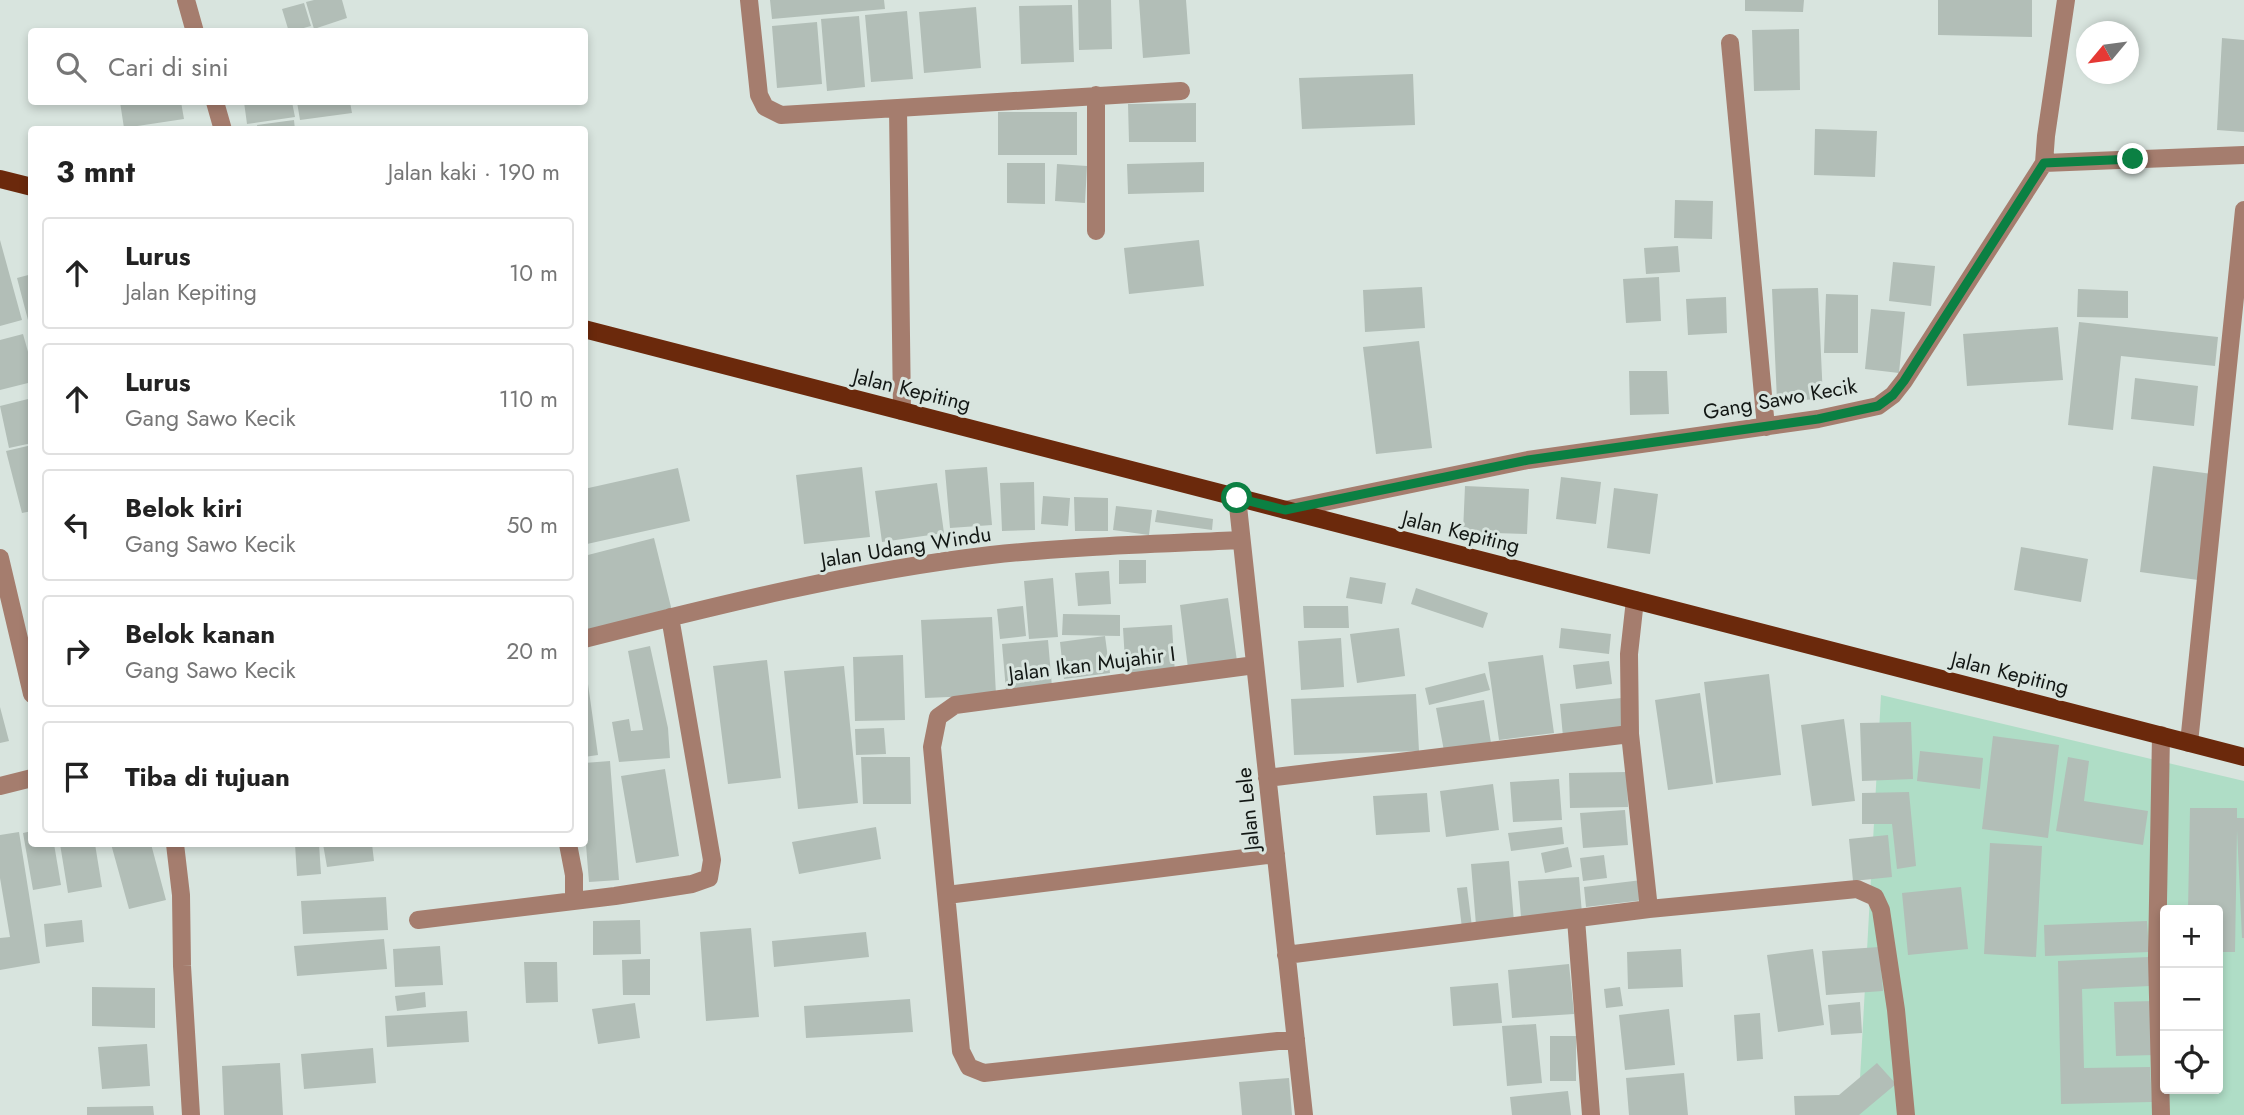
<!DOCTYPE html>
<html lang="id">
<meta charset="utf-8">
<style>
body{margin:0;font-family:Jost,sans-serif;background:#f6f6f6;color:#222}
.controls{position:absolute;right:21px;bottom:21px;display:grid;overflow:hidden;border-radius:7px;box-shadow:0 4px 10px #0003}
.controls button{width:63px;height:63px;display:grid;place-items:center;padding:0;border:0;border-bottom:2px solid #e0e0e0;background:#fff;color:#222;font:35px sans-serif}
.compass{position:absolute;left:2076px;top:21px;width:63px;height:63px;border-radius:50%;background:#fff;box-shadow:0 4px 10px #0003;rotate:241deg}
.stop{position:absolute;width:21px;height:21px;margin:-16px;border:5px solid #0b8043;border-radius:50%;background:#fff}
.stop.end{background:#0b8043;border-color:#fff;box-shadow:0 2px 7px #0008}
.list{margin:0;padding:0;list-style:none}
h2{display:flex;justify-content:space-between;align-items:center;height:91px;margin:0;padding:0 28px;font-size:30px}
h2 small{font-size:23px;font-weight:400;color:#767676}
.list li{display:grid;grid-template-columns:46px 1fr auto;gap:21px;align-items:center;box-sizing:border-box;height:112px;margin:0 14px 14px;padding:0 14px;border:2px solid #e0e0e0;border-radius:7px}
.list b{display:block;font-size:26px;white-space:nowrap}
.list p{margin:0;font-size:23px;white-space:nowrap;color:#767676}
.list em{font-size:23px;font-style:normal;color:#767676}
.icon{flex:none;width:38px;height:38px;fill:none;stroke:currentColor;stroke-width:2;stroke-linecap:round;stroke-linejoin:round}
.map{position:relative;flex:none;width:2244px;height:1115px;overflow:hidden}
.search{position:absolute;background:#fff;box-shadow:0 4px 10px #0003;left:28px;top:28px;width:560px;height:77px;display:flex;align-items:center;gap:18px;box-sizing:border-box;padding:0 24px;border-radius:7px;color:#767676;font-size:26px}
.panel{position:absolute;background:#fff;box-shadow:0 4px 10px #0003;left:28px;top:126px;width:560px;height:721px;border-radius:7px}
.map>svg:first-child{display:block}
.green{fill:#afddc6;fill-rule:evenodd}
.building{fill:#b2beb7}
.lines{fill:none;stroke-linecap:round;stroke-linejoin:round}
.minor{stroke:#a57d6e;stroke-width:18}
.major{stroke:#6b290c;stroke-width:18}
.route{stroke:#0b8043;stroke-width:9}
.labels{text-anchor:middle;stroke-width:6;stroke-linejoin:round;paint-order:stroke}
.street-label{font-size:21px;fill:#121714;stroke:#d8e4de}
</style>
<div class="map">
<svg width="2244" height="1115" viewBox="0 0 2244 1115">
<rect width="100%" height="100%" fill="#d8e4de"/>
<path class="green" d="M1881 695 2244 781V1115H1858ZM2165 910H2218V1089H2165Z"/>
<path class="building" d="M314 0H342L347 18 314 29 306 2Z
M770 0H884L885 9 772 19Z
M1078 0H1111L1112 49 1079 50Z
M1139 0H1186L1190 54 1143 58Z
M1745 0H1804L1803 12 1745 11Z
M1938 0H2032V37L1938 35Z
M304 3 311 26 289 32 282 9Z
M1072 5 1074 62 1021 64 1019 6Z
M976 7 981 68 924 73 919 12Z
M907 11 913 79 871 82 865 15Z
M859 16 865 87 827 91 821 19Z
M817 22 822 84 777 88 772 26Z
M1799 29 1800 90 1754 91 1752 30Z
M2222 38 2244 40V132L2217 130Z
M1413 74 1415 125 1302 129 1299 78Z
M120 102H181L184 119 124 128Z
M244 102H292L295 117 247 124Z
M297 102H350L352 113 300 120Z
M1196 103V142H1129L1128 104Z
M998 112H1077V155H998Z
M294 120 295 130H258L257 125Z
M1815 129 1877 131 1875 177 1814 175Z
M1204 162V192L1128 194 1127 164Z
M1007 163H1045V204L1007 203Z
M1057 164 1087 166 1085 203 1055 201Z
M1675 200 1713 201 1712 239 1674 238Z
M0 240 22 320 0 326Z
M1199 240 1204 286 1129 294 1124 248Z
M1678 246 1680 272 1646 274 1644 248Z
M1893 262 1935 266 1931 306 1889 301Z
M32 274V319L28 320 17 278Z
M1659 277 1661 321 1626 323 1623 279Z
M1422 287 1425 328 1365 332 1363 290Z
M1818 288 1823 399 1777 401 1772 289Z
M2078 289 2128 291V318L2077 317Z
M1826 294 1858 295V353H1824Z
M1726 297 1727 333 1688 335 1686 299Z
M1871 309 1905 312 1899 373 1865 369Z
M2079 322 2218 337 2215 366 2121 356 2113 430 2068 425Z
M2058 327 2063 380 1967 386 1963 334Z
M23 334 32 366V382L0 390V340Z
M1419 341 1432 448 1376 454 1363 347Z
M1629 371H1667L1669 414 1630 415Z
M2135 378 2198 386 2194 426 2131 419Z
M32 398V443L9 448 0 406Z
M32 445V511L22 513 6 451Z
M2153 466 2212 474 2198 580 2140 572Z
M862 467 870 537 804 544 796 475Z
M987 467 992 525 950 528 945 470Z
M678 468 690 521 587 544 584 534V489Z
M1561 477 1601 482 1596 524 1556 519Z
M1034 482 1035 530 1002 531 1000 483Z
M937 483 944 533 882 542 875 491Z
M1465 486 1529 489 1527 534 1463 532Z
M1614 488 1658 494 1650 554 1607 548Z
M1043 496 1070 498 1068 526 1041 524Z
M1074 497 1108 498V531H1075Z
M1116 506 1152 510 1149 535 1113 530Z
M1157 510 1213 519 1212 530 1155 522Z
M654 538 672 611 584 632V556Z
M2021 547 2088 559 2081 602 2014 590Z
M1119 560H1146V583L1119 584Z
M1109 571 1111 604 1078 606 1075 573Z
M1350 577 1386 583 1382 604 1346 598Z
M1053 578 1058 637 1029 639 1024 581Z
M1416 588 1488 613 1483 628 1411 604Z
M1228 598 1237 661 1188 668 1180 605Z
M1023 606 1026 636 1000 639 997 609Z
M1303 606H1348L1349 628H1304Z
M1063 614 1120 615V636L1062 635Z
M992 617 996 695 925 698 921 620Z
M1172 625 1175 674 1126 678 1123 628Z
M1399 628 1405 676 1357 683 1350 634Z
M1561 628 1611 634 1609 654 1559 648Z
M1105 636 1110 673 1064 679 1060 642Z
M1341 638 1344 687 1301 690 1298 641Z
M1048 640 1052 687 1006 690 1002 644Z
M650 646 668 728 670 758 619 762 612 722 629 719 631 731 643 730 628 651Z
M903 655 905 720 855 721 853 657Z
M1543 655 1554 733 1499 740 1488 662Z
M767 660 781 778 728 784 713 666Z
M1609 661 1612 684 1576 689 1573 665Z
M844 666 858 803 798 809 784 671Z
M1485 673 1490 690 1429 705 1425 688Z
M1769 674 1781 775 1716 783 1704 682Z
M587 677 598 755 584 757V678Z
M1700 693 1713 784 1668 790 1655 700Z
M1416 694 1419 751 1294 755 1291 699Z
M1622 698 1625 731 1563 737 1560 704Z
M1484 700 1491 743 1444 751 1436 708Z
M0 707 9 741 0 743Z
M1844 719 1855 801 1812 806 1801 725Z
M1911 722 1913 779 1862 781 1860 723Z
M884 728 886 754 856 755 855 729Z
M1993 736 2059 745 2048 838 1982 829Z
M1920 751 1983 758 1980 789 1917 781Z
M861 757H910L911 804H863Z
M2068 757 2089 761 2084 801 2148 811 2143 845 2056 831Z
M610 761 619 880 589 882 584 820V763Z
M665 769 679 856 636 863 621 776Z
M1627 772 1628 807 1570 808 1569 773Z
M1559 779 1562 820 1513 822 1510 782Z
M1493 784 1499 830 1446 837 1440 791Z
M1909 792 1916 866 1897 869 1892 824H1862V793Z
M1427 793 1430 832 1376 835 1373 796Z
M2190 808H2237V818H2244V938H2242L2237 830 2235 952H2218V910H2188Z
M1625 810 1628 845 1583 848 1580 813Z
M876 827 881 859 799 874 792 842Z
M1562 827 1564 844 1511 851 1508 833Z
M32 831V844H54L61 885 33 890 23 833Z
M19 832 40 963 0 970V938L10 937 0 878V835Z
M1888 835 1892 877 1853 881 1849 839Z
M1990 843 2042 846 2036 957 1984 954Z
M60 844H95L102 887 68 893Z
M111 844H151L166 900 129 909Z
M295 844H319L321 874 297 876Z
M323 844H372L374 861 327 867Z
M1568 847 1572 867 1545 873 1541 853Z
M1604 855 1607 878 1583 881 1580 858Z
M1509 861 1514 922 1476 925 1471 864Z
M1579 877 1582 914 1521 917 1518 881Z
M1642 880 1644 900 1586 907 1584 887Z
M1467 887 1472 927 1462 928 1457 888Z
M1961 887 1968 949 1908 955 1902 893Z
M386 897 388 930 303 934 301 901Z
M82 920 84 942 46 947 44 924Z
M640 920 641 954 593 955V921Z
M2147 921 2149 952 2045 956 2044 925Z
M751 928 759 1017 706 1021 700 932Z
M866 932 869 957 774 967 772 941Z
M384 939 387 969 297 976 294 946Z
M440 946 443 985 395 987 393 949Z
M1879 947 1883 991 1826 995 1822 951Z
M1681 949 1683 987 1628 989 1627 952Z
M1813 949 1824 1025 1778 1032 1767 955Z
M2149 957 2150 986 2082 989 2084 1068 2150 1067 2152 1102 2061 1104 2058 961Z
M650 959V995H623L622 960Z
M524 962H557L558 1002 526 1003Z
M1569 964 1574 1014 1512 1018 1508 970Z
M1498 983 1502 1023 1453 1026 1450 987Z
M92 987 155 988V1028L92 1026Z
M1620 987 1623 1006 1606 1008 1604 989Z
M425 992 426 1007 397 1011 395 996Z
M910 999 913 1032 806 1038 804 1006Z
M2154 1001 2155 1055 2116 1056 2114 1002Z
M1860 1002 1862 1033 1831 1035 1828 1005Z
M635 1003 640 1038 598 1044 592 1009Z
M1669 1009 1675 1065 1625 1070 1619 1015Z
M467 1011 469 1042 387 1047 385 1016Z
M1760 1013 1763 1059 1737 1061 1734 1015Z
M1536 1024 1542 1083 1507 1086 1502 1026Z
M1550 1036H1576V1081H1550Z
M147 1044 150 1086 102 1089 98 1047Z
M373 1048 376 1083 304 1089 301 1054Z
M280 1063 283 1115H224L222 1066Z
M1877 1063 1896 1084 1859 1115H1795L1794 1096 1839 1095Z
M1684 1073 1688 1115H1629L1626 1078Z
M1289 1078 1292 1115H1242L1239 1082Z
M1568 1091 1571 1115H1512L1510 1097Z
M153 1106 154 1115H87V1107Z"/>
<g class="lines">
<path class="minor" d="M186 0 195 32
M749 0 759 95 765 107 781 115 1181 91
M1730 43 1766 427
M1096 95V231
M215 102 223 130
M898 108 902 411
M2044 163 2046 136 2066 0
M1237 497 1304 1115
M1285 510 1528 460 1818 419 1878 406 1893 395 1904 381 2044 163 2244 155
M0 558 32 694
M1635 600 1629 654 1630 734 1649 909 1857 889 1875 897 1881 910 1896 1010 1906 1115
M584 639C718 605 854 571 991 555 1074 546 1158 544 1241 540
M1255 665 955 705 938 717 932 747 961 1051 969 1067 984 1073 1296 1039
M2189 743 2244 210
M1267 778 1630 734
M0 786 32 778
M175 844 181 895 182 966 191 1115
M568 844 574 875V900
M947 895 1276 854
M1576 919 1591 1115
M418 920 615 896 692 884 709 878 712 860 670 617
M1286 955 1649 909
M2161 1115 2157 957 2161 735"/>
<path class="major" d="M0 179 32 187
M584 329 2244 757"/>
</g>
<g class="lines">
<path class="route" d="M1237 498 1285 510 1528 460 1818 419 1878 406 1893 395 1904 381 2044 163 2133 159"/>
</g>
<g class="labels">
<g class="street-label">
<text transform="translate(912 390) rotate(14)" y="7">Jalan Kepiting</text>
<text transform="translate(1780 399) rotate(-10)" y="7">Gang Sawo Kecik</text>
<text transform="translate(1461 532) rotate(14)" y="7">Jalan Kepiting</text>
<text transform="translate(906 547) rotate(-9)" y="7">Jalan Udang Windu</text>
<text transform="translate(1092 664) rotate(-7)" y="7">Jalan Ikan Mujahir I</text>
<text transform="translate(2010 673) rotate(14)" y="7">Jalan Kepiting</text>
<text transform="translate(1248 809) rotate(-96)" y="7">Jalan Lele</text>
</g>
</g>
</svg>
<div class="controls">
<button>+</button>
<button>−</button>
<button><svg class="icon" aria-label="locate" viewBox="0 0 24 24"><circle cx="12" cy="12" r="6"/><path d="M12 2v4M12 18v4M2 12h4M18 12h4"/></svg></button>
</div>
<svg class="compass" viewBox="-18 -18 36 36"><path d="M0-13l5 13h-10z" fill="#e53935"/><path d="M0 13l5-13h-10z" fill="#767676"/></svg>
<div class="stop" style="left:1237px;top:498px"></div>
<div class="stop end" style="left:2133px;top:159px"></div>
<div class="search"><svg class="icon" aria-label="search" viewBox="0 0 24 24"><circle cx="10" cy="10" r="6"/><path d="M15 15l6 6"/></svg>Cari di sini</div>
<section class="panel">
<h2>3 mnt<small>Jalan kaki · 190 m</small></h2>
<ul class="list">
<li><svg class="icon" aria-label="ahead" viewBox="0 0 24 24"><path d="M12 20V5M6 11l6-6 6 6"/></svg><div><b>Lurus</b><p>Jalan Kepiting</p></div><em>10 m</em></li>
<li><svg class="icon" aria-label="ahead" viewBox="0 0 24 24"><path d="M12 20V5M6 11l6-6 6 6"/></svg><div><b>Lurus</b><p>Gang Sawo Kecik</p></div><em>110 m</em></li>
<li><svg class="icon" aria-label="left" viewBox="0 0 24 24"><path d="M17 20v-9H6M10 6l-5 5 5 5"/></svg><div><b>Belok kiri</b><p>Gang Sawo Kecik</p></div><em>50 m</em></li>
<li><svg class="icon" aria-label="right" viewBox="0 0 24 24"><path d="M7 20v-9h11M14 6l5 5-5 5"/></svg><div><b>Belok kanan</b><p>Gang Sawo Kecik</p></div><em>20 m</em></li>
<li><svg class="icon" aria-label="arrive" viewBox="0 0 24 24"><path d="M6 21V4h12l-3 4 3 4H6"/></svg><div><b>Tiba di tujuan</b></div></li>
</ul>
</section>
</div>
